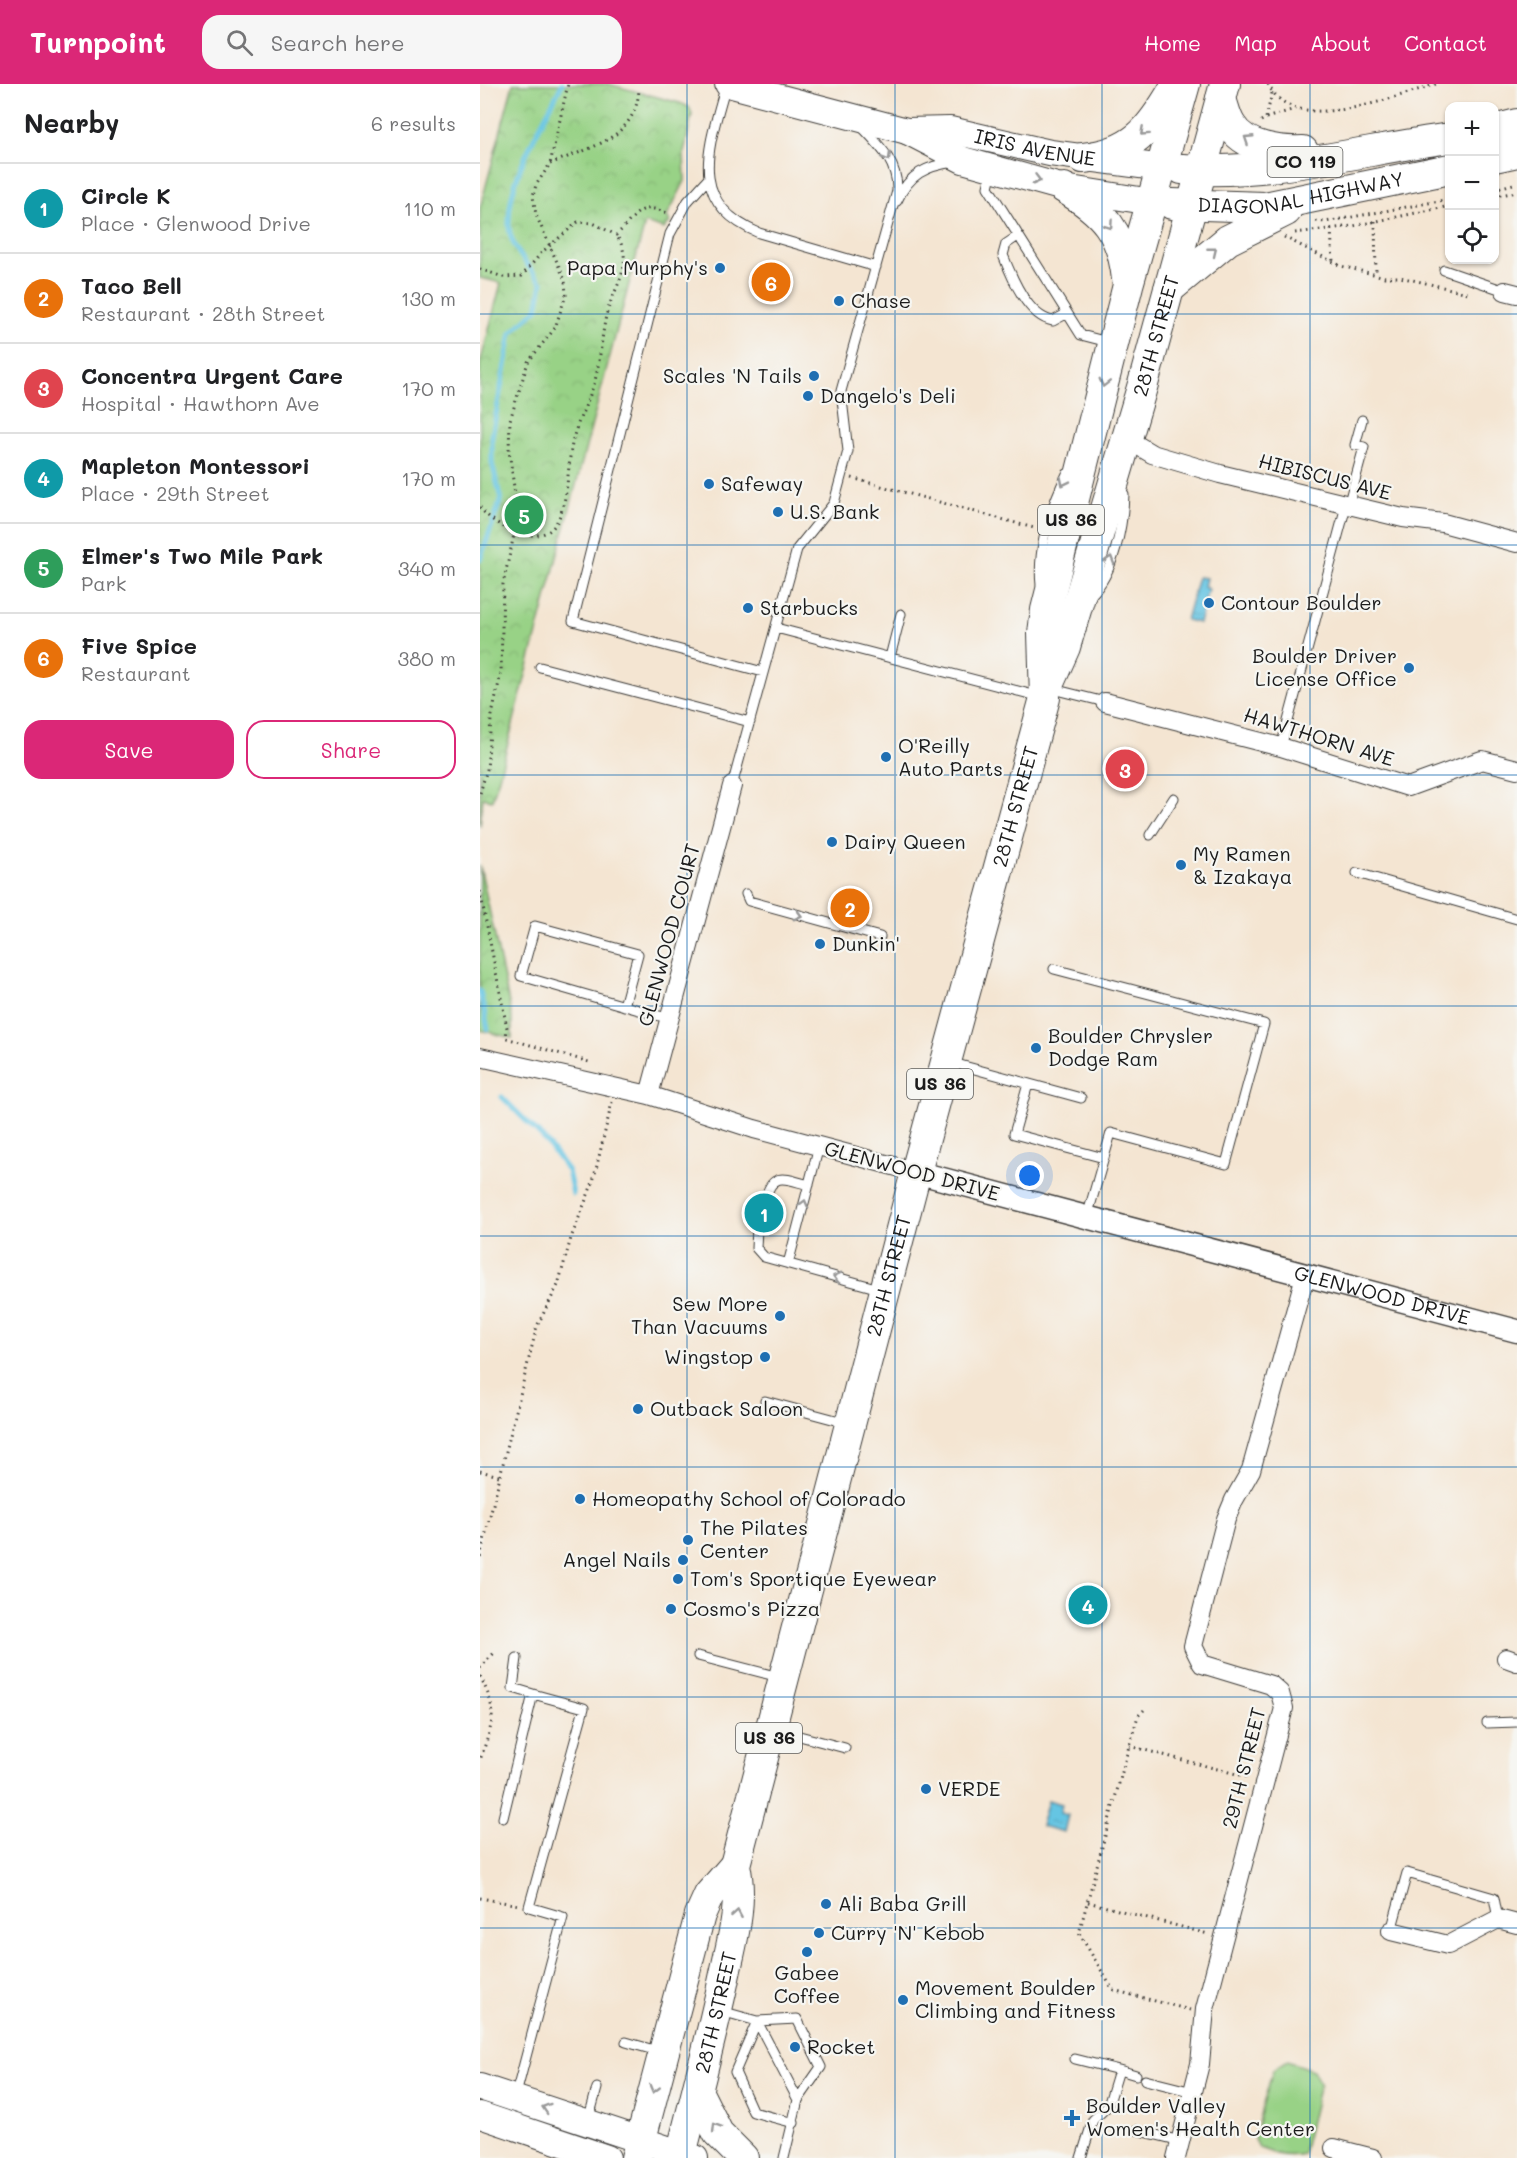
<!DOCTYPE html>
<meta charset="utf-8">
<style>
body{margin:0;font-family:Mali,sans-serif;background:#f6f6f6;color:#202124}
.controls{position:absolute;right:18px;top:18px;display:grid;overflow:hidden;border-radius:12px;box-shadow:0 2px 4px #0004}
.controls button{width:54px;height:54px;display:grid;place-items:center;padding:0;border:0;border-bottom:2px solid #e0e0e0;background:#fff;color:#202124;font:30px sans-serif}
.you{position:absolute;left:550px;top:1092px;width:21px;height:21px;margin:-15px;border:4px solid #fff;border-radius:50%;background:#1a73e8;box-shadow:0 0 0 9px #1a73e833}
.badge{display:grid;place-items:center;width:39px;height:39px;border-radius:50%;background:#db2777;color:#fff;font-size:20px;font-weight:700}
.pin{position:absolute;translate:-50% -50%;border:3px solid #fff;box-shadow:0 2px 6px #0006}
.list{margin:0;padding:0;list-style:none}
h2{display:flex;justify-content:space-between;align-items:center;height:78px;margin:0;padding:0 24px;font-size:26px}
h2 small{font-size:20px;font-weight:400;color:#757577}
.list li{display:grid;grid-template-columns:39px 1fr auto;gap:18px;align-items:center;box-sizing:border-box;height:90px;padding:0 24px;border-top:2px solid #e0e0e0}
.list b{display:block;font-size:22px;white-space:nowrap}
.list p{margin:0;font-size:20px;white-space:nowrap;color:#757577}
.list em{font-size:20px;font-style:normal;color:#757577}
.actions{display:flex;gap:12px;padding:18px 24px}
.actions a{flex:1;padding:14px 0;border:2px solid #db2777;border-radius:18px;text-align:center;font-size:21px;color:#db2777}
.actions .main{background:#db2777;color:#fff}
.icon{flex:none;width:33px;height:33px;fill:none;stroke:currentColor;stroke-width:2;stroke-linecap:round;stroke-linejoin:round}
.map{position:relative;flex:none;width:1037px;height:2074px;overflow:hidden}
header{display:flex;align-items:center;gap:36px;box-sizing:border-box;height:84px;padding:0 30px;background:#db2777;color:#fff}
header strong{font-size:28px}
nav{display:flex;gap:33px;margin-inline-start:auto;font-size:21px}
.search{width:420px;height:54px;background:#f6f6f6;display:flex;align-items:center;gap:15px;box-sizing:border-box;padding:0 21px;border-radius:18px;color:#757577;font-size:22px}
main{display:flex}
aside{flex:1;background:#fff}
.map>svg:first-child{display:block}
.park{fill:url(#park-crowns);stroke:#5a7751;stroke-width:1.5}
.pitch{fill:#98d286;stroke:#5a7751;stroke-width:1.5}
.water{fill:url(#water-ripples);stroke:#407080;stroke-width:1.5}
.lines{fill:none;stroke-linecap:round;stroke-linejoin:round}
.stream{stroke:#65c5e3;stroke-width:5}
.service-casing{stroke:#3c3a37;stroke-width:11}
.minor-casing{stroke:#3c3a37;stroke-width:20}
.tertiary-casing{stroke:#3c3a37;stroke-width:25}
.secondary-casing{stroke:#3c3a37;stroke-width:28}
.trunk-casing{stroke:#3c3a37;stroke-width:32}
.path{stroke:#3c3a37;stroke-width:3;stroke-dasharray:1.5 4.5;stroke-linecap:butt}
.service{stroke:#fff;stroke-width:9}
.minor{stroke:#fff;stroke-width:18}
.tertiary{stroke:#fff;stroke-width:22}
.secondary{stroke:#fff;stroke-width:26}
.trunk{stroke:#fff;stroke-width:30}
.oneway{stroke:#999}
.grid{fill:none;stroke:#1f6fb2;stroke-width:1.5;stroke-opacity:0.55}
.poi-dot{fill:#1f6fb2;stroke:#f6f6f2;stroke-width:2}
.labels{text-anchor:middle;stroke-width:4.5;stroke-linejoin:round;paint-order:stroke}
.shield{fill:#f6f6f2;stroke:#5d5d5c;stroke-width:1.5}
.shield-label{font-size:18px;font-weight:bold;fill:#1c1c1c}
.street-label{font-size:20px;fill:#1c1c1c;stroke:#f6f6f2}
.poi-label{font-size:20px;fill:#1c1c1c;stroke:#f6f6f2;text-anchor:start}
</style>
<header>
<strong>Turnpoint</strong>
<div class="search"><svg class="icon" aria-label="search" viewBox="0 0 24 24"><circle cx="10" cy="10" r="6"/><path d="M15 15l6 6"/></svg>Search here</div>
<nav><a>Home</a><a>Map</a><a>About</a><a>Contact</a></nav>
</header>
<main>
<aside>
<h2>Nearby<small>6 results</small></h2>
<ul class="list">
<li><span class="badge" style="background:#0f9aa8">1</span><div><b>Circle K</b><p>Place · Glenwood Drive</p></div><em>110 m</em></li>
<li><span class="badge" style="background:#e8710a">2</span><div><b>Taco Bell</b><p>Restaurant · 28th Street</p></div><em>130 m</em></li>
<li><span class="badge" style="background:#e0444e">3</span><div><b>Concentra Urgent Care</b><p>Hospital · Hawthorn Ave</p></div><em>170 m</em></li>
<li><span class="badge" style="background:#0f9aa8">4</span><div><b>Mapleton Montessori</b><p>Place · 29th Street</p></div><em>170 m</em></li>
<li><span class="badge" style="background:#2e9e5b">5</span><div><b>Elmer's Two Mile Park</b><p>Park</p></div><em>340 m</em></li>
<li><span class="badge" style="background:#e8710a">6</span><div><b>Five Spice</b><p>Restaurant</p></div><em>380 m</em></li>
</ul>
<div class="actions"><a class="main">Save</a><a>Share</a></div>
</aside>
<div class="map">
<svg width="1037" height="2074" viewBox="0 0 1037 2074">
<defs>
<pattern id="park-crowns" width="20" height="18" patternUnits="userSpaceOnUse" patternTransform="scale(1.5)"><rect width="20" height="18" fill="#98d286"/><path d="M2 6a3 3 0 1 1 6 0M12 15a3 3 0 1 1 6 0" fill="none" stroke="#82b473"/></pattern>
<pattern id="water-ripples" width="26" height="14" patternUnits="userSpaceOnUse" patternTransform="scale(1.5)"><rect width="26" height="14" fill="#65c5e3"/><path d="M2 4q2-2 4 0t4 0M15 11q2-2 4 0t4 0" fill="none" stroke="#57a9c2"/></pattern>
</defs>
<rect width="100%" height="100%" fill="#f6f6f2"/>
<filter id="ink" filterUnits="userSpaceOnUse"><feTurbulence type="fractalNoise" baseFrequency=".0167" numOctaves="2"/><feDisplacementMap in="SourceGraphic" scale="12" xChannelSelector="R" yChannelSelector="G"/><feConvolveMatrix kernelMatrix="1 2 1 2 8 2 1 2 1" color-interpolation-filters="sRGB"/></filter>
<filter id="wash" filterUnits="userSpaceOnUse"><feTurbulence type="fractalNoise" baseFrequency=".008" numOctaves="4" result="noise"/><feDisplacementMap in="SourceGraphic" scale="24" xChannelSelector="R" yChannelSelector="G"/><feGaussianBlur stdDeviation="1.35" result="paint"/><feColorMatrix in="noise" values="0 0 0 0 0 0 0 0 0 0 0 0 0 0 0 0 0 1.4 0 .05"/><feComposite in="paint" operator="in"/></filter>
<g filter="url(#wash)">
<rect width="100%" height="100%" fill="#f4e5d2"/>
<path class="park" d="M33 0H128L200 19 209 23 212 30 204 68 205 97 187 132 190 138 184 145 165 139 18 697 12 716 3 714 0 743V280L21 199 0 194V124Z
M0 782 32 933V954L0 946Z"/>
<path class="pitch" d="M807 1977 833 1986 840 2000 823 2070C806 2074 795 2070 779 2064L774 2052 793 1986Z"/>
<path class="water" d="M718 493 726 494 724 503 728 505 719 539 706 536Z
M568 1716 582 1720 580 1729 588 1731 584 1748 561 1742Z"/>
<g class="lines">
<path class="stream" d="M0 476 21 415 12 379V352L31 249 57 225 62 199C50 184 30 163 29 143 27 92 61 44 82 0
M0 907 8 945
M22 1013 64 1055 88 1087 93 1110"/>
</g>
</g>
<g filter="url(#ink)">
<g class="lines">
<defs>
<path id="service" d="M246 0C230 61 204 118 279 149L396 183
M512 87 508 103 601 251 628 258
M228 95 208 117 190 150 93 537 283 588
M417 117C429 90 446 82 474 78
M538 152 526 160 523 171C532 194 548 233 573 237L586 230
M964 186 1025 207
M868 422 884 363 875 361 882 336
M561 501C557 464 571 423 587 390
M611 511C634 489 643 442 644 410
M296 544 561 613
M410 573 421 530
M60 583 270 638
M569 604 625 618
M801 663 866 422
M252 702 317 465 354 419 368 367 361 307 417 107C418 79 400 62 382 43
M670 751 694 714
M877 789 1037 835
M266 810 269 817 400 853
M574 885 784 940 746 1080 631 1049 607 1133
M144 922 158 870 55 842 41 892 190 935
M469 978 601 1014
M548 1000 534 1050 624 1074
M286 1113C293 1086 308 1096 329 1101
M277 1144 276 1164 284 1173 403 1206
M308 1180 339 1062
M285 1317 367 1339
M218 1572 299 1593
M37 1574 33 1604 53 1610
M1007 1639 1037 1638
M293 1645 365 1664
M23 1734 53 1610 104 1624 49 1823 83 1833 35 2014
M911 1847 927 1789 1014 1814 1018 1835
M241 1927 277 1937 318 2016 304 2074
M146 1958 181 1968
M595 1975 639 1986 628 2022 613 2036 601 2074
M639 1986 656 1991
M665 1996 713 2008
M108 2037 117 2004
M314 2039 273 2028 255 1988 277 1937 317 1935 341 1983 318 2016
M656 2046 701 2057"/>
<path id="minor" d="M1025 207 1037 210
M647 355 672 370 740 390 923 434 963 439 1037 459
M625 618 801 663 928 703 1002 676 1037 685
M0 973 169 1011 274 1045 436 1088
M169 1011 252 702
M1026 1574 1037 1578
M911 1847 968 1861 1018 1835 1037 1840
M854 2064 893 2074
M696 2074 720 1980 725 1925 804 1624 800 1609 791 1601 722 1580 713 1562 746 1435 754 1416 771 1386 825 1192"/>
<g id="tertiary">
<path id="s1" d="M436 1088 1037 1247"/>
</g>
<g id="secondary">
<path d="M248 0 427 47 483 76 584 104 672 118"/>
<path id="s2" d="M427 47 470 46 570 69 683 84"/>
<path d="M0 2003 215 2074"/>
<path d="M0 2031 127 2074"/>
</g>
<g id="trunk">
<path d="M741 15C744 23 746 34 751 41 764 64 800 68 823 67"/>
<path d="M1014 46 1037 40"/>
<path d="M1014 73 1037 68"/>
<path d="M603 74C653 69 670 46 694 5"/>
<path d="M702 85C793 92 880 66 970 54"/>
<path d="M584 104C624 128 642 148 647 195"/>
<path id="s3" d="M692 120 785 123 970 85"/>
<path d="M689 205 748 156 806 127"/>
<path id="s4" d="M568 601 585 563 663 300 745 0"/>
<path d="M217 2007 238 2049 263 2074"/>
<path d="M156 2074 220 1831 229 1811 255 1781"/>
<path id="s5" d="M200 2074C215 2016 230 1958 243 1899 251 1860 264 1821 255 1781L436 1088 565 614 563 549 566 526 648 201 705 0"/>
</g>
</defs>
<use href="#service" class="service-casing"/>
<use href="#minor" class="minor-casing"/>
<use href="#tertiary" class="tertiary-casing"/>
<use href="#secondary" class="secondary-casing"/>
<use href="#trunk" class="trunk-casing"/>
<path class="path" d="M788 0C813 54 913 13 956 0
M786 34 815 25
M781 37 786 34 792 9
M70 80C109 63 156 56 159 5
M1014 105 1037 99
M1014 112 1037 108
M836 137 845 138 970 115
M895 137 896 190
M851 145 853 178
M815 149 873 142 970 122
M804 153 861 182 905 193H920L988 209
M0 185 23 193 42 192 62 168 98 138 113 139 136 151C155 135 157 115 189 130
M372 394 554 444
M0 423C11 441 58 465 75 441 89 419 87 385 92 360 96 339 107 321 114 300 120 279 121 258 125 237 130 206 158 182 136 151
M0 709 7 685 11 636 21 589 23 500 38 433 29 366 30 336 48 278 75 244 86 211 85 196 56 131 53 112 56 101 70 80 88 0
M0 807 27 944 26 954 109 978
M0 1387 19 1392
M0 1473 57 1242 78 1201 91 1154 113 1098 132 1018
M0 1584 15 1568
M0 1592C19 1630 13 1637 0 1676
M664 1626 658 1632 649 1662 599 1849 633 1906 710 1926
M649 1662 768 1693
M0 1814 39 1821
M608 1818 728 1850"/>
<use href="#service" class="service"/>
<use href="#minor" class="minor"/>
<use href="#tertiary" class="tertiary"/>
<use href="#secondary" class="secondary"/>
<use href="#trunk" class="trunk"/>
</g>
<defs><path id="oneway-chevron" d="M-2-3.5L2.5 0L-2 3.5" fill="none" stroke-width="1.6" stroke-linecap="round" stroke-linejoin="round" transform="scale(1.5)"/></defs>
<g class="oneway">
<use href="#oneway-chevron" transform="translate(664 48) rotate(138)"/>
<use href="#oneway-chevron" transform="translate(768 55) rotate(-147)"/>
<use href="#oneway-chevron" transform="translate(407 73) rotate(60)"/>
<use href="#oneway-chevron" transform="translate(557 96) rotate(15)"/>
<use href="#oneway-chevron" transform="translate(629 141) rotate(55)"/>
<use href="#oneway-chevron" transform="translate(733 167) rotate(-39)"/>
<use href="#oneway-chevron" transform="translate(624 299) rotate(104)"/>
<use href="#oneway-chevron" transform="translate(584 398) rotate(116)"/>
<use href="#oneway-chevron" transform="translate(630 476) rotate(-73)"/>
<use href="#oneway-chevron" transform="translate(318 831) rotate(15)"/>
<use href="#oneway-chevron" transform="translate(324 1120) rotate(-75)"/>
<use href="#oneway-chevron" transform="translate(357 1193) rotate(-165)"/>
<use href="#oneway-chevron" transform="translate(257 1830) rotate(-80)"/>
<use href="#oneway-chevron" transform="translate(174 2005) rotate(105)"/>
<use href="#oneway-chevron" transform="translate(66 2024) rotate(-162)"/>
<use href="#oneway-chevron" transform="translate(236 2043) rotate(-121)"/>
</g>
</g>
<path class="grid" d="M207 0V2074M415 0V2074M622 0V2074M830 0V2074M0 230H1037M0 461H1037M0 691H1037M0 922H1037M0 1152H1037M0 1383H1037M0 1613H1037M0 1844H1037"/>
<g class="poi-dot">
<circle cx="240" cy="184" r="6"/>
<circle cx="359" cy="217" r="6"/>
<circle cx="334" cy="292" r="6"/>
<circle cx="328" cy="312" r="6"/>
<circle cx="229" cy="400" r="6"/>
<circle cx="298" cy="428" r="6"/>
<circle cx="729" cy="519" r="6"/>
<circle cx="268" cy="524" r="6"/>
<circle cx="929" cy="584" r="6"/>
<circle cx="406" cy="673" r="6"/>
<circle cx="352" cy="758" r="6"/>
<circle cx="701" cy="781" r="6"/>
<circle cx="340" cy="860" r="6"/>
<circle cx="556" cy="964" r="6"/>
<circle cx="300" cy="1232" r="6"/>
<circle cx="285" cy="1273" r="6"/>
<circle cx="158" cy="1325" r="6"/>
<circle cx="100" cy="1415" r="6"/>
<circle cx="208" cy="1456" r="6"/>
<circle cx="203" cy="1476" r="6"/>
<circle cx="198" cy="1495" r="6"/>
<circle cx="191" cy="1525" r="6"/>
<circle cx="446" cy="1705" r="6"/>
<circle cx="346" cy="1820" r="6"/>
<circle cx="339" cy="1849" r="6"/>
<circle cx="327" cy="1868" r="6"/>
<circle cx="423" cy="1916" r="6"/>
<circle cx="315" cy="1963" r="6"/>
<path d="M589 2025h6v6h6v6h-6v6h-6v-6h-6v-6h6z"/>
</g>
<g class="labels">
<g class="shield">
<rect x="787.5" y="63" width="75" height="30" rx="4.5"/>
<rect x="558" y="421" width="66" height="30" rx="4.5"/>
<rect x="427" y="985" width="66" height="30" rx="4.5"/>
<rect x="256" y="1639" width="66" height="30" rx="4.5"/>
</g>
<g class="shield-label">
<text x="825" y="84">CO 119</text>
<text x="591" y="442">US 36</text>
<text x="460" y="1006">US 36</text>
<text x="289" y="1660">US 36</text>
</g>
<g class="street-label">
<text dy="7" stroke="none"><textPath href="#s2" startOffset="130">IRIS AVENUE</textPath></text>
<text dy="7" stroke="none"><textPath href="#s3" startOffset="130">DIAGONAL HIGHWAY</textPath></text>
<text dy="7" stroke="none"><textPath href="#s4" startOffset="366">28TH STREET</textPath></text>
<text transform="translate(845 393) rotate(14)" y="7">HIBISCUS AVE</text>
<text transform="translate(839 653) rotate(17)" y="7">HAWTHORN AVE</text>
<text dy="7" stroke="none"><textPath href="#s5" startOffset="1395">28TH STREET</textPath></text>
<text transform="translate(189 851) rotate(-75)" y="7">GLENWOOD COURT</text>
<text transform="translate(432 1087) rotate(15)" y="7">GLENWOOD DRIVE</text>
<text dy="7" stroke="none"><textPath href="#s5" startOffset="909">28TH STREET</textPath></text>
<text dy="7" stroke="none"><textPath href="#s1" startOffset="482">GLENWOOD DRIVE</textPath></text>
<text transform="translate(764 1684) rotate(-76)" y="7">29TH STREET</text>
<text dy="7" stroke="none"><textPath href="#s5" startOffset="150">28TH STREET</textPath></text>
</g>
<g class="poi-label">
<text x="228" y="191" text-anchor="end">Papa Murphy's</text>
<text x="371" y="224">Chase</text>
<text x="322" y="299" text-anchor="end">Scales 'N Tails</text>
<text x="340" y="319">Dangelo's Deli</text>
<text x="241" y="407">Safeway</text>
<text x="310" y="435">U.S. Bank</text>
<text x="741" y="526">Contour Boulder</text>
<text x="280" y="531">Starbucks</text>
<text x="917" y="579" text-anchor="end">Boulder Driver<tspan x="917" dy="23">License Office</tspan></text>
<text x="418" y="669">O'Reilly<tspan x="418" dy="23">Auto Parts</tspan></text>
<text x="364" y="765">Dairy Queen</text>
<text x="713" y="777">My Ramen<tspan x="713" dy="23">&amp; Izakaya</tspan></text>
<text x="352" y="867">Dunkin'</text>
<text x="568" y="959">Boulder Chrysler<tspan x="568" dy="23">Dodge Ram</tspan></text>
<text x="288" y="1227" text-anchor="end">Sew More<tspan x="288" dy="23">Than Vacuums</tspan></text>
<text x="273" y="1280" text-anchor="end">Wingstop</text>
<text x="170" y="1332">Outback Saloon</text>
<text x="112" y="1422">Homeopathy School of Colorado</text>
<text x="220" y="1451">The Pilates<tspan x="220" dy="23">Center</tspan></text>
<text x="191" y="1483" text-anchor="end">Angel Nails</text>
<text x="210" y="1502">Tom's Sportique Eyewear</text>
<text x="203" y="1532">Cosmo's Pizza</text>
<text x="458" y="1712">VERDE</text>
<text x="358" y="1827">Ali Baba Grill</text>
<text x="351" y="1856">Curry 'N' Kebob</text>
<text x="327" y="1896" text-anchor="middle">Gabee<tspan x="327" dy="23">Coffee</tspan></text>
<text x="435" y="1911">Movement Boulder<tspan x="435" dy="23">Climbing and Fitness</tspan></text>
<text x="327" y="1970">Rocket</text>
<text x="606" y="2029">Boulder Valley<tspan x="606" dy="23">Women's Health Center</tspan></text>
</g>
</g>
</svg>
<div class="controls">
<button>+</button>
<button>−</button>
<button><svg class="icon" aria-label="locate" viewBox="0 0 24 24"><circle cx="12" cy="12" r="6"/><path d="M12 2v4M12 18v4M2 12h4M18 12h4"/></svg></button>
</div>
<div class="you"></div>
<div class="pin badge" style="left:284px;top:1129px;background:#0f9aa8">1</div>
<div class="pin badge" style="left:370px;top:824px;background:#e8710a">2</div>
<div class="pin badge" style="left:645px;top:685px;background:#e0444e">3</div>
<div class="pin badge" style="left:608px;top:1521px;background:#0f9aa8">4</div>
<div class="pin badge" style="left:44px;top:431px;background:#2e9e5b">5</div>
<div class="pin badge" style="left:291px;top:198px;background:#e8710a">6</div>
</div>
</main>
